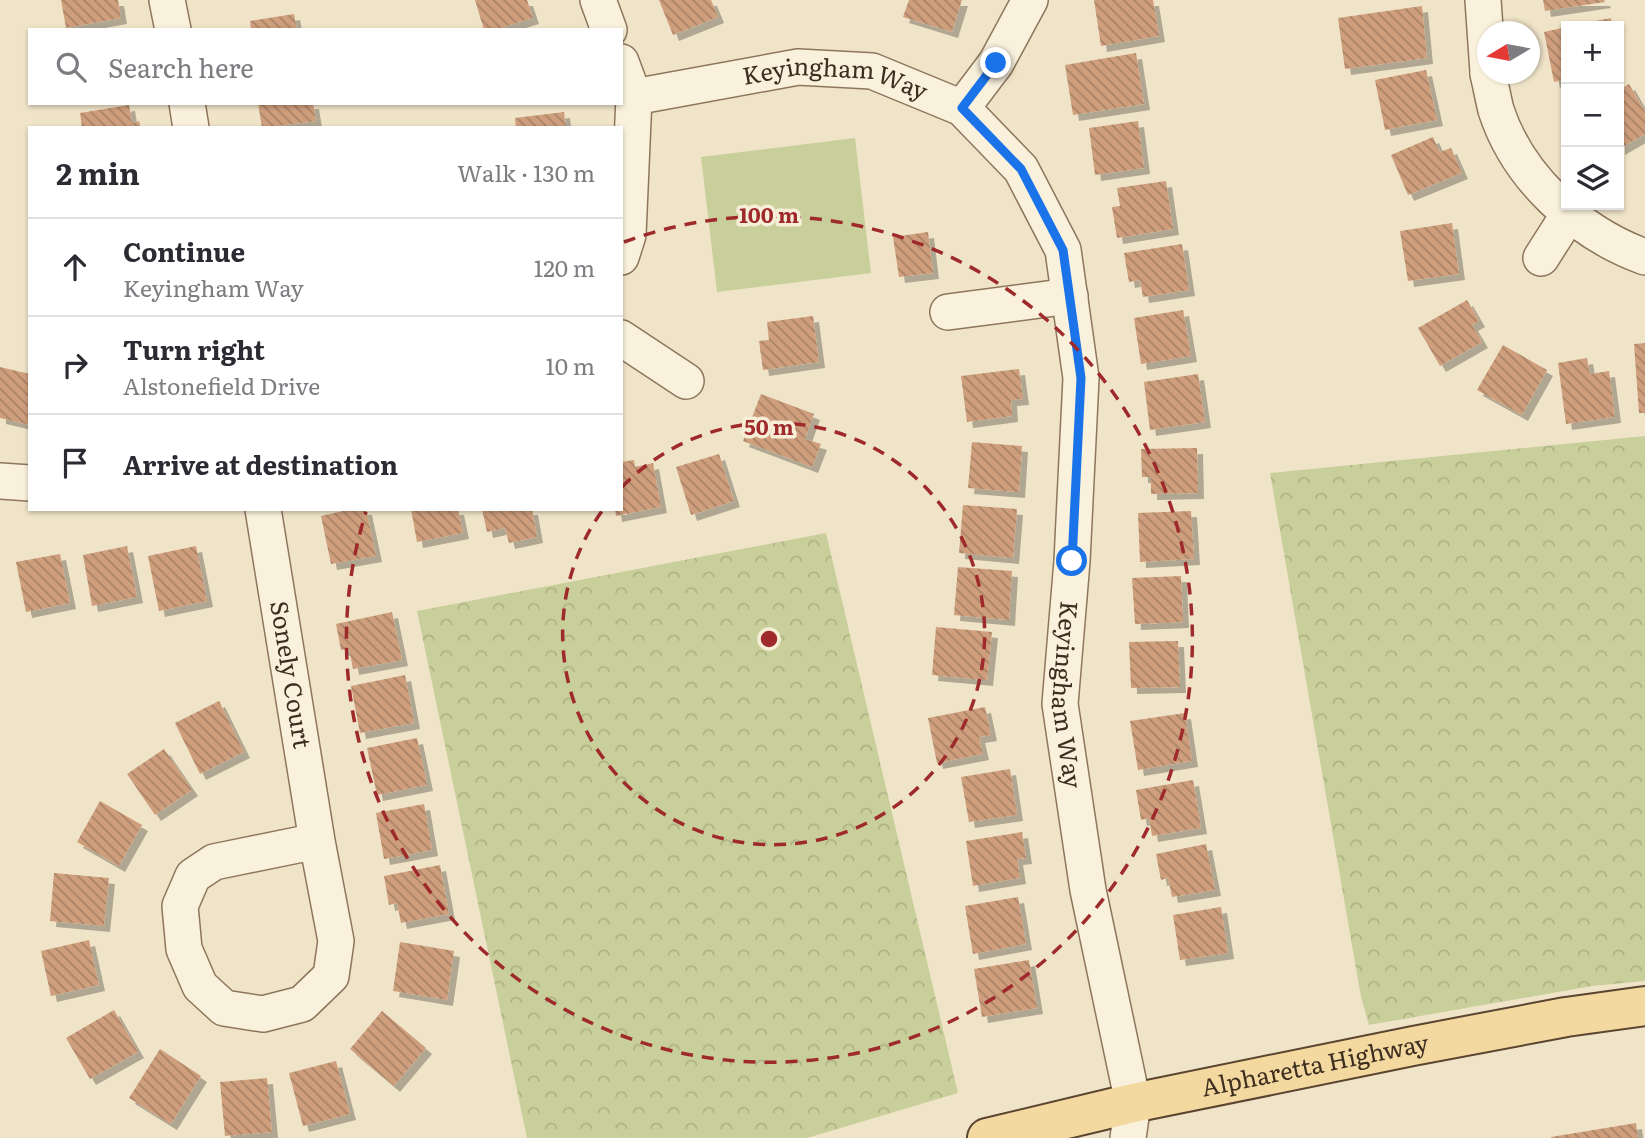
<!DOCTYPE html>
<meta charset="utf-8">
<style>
body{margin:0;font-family:Literata,serif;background:#f2f2f3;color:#2b2b33}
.controls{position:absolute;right:21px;top:21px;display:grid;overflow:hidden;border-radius:0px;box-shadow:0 2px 5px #0004}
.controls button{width:63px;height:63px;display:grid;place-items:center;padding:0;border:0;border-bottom:2px solid #e1e1e2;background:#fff;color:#2b2b33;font:35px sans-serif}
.compass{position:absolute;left:1477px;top:21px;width:63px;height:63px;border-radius:50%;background:#fff;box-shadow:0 2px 5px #0004;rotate:260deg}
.stop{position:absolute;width:21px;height:21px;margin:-16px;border:5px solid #1a73e8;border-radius:50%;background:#fff}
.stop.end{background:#1a73e8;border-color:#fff;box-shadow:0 2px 7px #0008}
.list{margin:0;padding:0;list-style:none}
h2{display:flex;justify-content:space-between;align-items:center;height:91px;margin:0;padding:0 28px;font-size:30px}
h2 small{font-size:23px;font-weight:400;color:#7c7c81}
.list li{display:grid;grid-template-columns:46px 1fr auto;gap:21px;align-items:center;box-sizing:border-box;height:98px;padding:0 28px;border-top:2px solid #e1e1e2}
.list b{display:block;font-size:26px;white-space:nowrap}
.list p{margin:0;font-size:23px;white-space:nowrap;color:#7c7c81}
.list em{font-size:23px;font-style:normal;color:#7c7c81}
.icon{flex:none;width:38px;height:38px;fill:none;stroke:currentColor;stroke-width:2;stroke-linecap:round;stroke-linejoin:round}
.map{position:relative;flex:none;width:1645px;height:1138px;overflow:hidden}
.search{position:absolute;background:#fff;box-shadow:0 2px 5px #0004;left:28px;top:28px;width:595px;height:77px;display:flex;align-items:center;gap:18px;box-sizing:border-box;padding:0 24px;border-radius:0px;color:#7c7c81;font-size:26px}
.panel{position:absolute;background:#fff;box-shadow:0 2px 5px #0004;left:28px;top:126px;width:595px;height:385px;border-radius:0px}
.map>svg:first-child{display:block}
.forest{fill:url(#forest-crowns)}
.green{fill:#c9cf9b}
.building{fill:url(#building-back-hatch);filter:url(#shadow)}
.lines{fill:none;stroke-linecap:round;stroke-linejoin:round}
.minor-casing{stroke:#8d765c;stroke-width:38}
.major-casing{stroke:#5b4430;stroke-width:42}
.minor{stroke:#faf1dc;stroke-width:35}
.major{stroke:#f3d9a0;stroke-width:38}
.route{stroke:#1a73e8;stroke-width:9}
.ring{fill:none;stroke:#9e2a2b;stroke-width:3.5;stroke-dasharray:12 9}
.labels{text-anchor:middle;stroke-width:7;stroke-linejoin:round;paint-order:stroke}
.street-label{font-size:24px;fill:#3d2e20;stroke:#f7eed8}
.centre{fill:#9e2a2b;stroke:#f7eed8;stroke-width:3.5}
.ring-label{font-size:21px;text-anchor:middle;font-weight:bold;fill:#9e2a2b;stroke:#f7eed8;stroke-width:7;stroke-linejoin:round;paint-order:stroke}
</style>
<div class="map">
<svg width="1645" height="1138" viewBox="0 0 1645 1138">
<defs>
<pattern id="forest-crowns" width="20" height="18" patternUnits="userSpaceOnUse" patternTransform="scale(1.75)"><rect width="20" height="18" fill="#c9cf9b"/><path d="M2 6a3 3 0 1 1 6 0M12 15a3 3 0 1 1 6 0" fill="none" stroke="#aeb285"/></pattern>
<pattern id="building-back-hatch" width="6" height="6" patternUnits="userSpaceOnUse" patternTransform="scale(1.75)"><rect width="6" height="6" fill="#cf9f7d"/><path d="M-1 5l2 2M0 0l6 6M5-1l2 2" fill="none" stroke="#a98266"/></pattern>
<filter id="shadow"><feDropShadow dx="6" dy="6" stdDeviation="0" flood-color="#0004"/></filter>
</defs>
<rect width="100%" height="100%" fill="#f0e4c8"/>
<path class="forest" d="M1645 436V981L1592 986 1369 1025 1361 997 1270 473Z
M826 533 958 1093 807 1138H527L417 611Z"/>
<path class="green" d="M855 138 871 273 717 292 701 157Z"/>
<path class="building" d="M61 0H118L121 18 66 28Z
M475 0H527L533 18 494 30H484Z
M659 0H711L718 17 673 35Z
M909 0H962L952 32 903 17Z
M1094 0H1153L1159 36 1101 46Z
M1543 0H1604L1605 2 1545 11Z
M1422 6 1427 58 1345 69 1338 18Z
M294 14 297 30H251L250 21Z
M1611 18 1612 26H1575V25Z
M1566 27V79L1554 82 1544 32Z
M1136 53 1144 104 1073 115 1065 65Z
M1426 70 1437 120 1385 130 1375 80Z
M1629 84 1645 112V134L1619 149V90Z
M258 103H313L316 121 262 128Z
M129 105 132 123 139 121 141 128H82L80 113Z
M564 112 566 128H516L515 118Z
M1138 121 1144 168 1095 175 1089 128Z
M1433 137 1440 152 1451 148 1462 173 1408 195 1391 155Z
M1166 181 1173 229 1117 238 1112 207 1120 206 1117 188Z
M1452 223 1459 274 1408 281 1400 231Z
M928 232 933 273 899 277 893 237Z
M1182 244 1189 290 1143 297 1140 280 1129 282 1124 253Z
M1467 300 1479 321 1472 325 1482 342 1440 366 1418 328Z
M1183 310 1191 356 1141 364 1134 318Z
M813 316 819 362 763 370 759 341 769 340 767 322Z
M1645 343V413H1639L1634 344Z
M1503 345 1547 370 1522 415 1477 390Z
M1587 358 1590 374 1609 371 1615 417 1566 424 1558 363Z
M0 367 30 374V425L0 418Z
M1019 369 1023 399 1011 400 1012 416 967 422 961 376Z
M1198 374 1205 422 1150 430 1144 382Z
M761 394 814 414 805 439 821 444 812 467 743 441Z
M972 442 1022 446 1019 492 968 488Z
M1197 448 1198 493 1151 494V477H1142L1141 449Z
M719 454 734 501 691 515 676 467Z
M634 460 635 467 653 463 661 507 616 516 615 509H621V462Z
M963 505 1017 509 1013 558 959 553Z
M352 509H366L376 556 331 564 321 516Z
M411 509H458L463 533 417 542Z
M482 509H532L537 537 509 543 505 528 487 532Z
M1191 511 1194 559 1140 562 1138 513Z
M127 546 137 597 92 606 83 555Z
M196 546 207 601 159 611 148 556Z
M60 554 70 603 26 612 16 562Z
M958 567 1012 571 1009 620 954 615Z
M1181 576 1183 622 1135 624 1132 578Z
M392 612 402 660 353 669 349 649 341 650 336 624Z
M936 627 992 632 987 680 932 675Z
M1178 641 1180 687 1131 688 1129 642Z
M405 675 414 723 360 733 351 686Z
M219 701 244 752 200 774 175 723Z
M985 707 991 735 979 737 983 754 937 763 928 718Z
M1185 713 1192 761 1138 770 1130 721Z
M417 738 427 785 377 795 367 748Z
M164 749 192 790 155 815 127 774Z
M1010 769 1017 815 969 822 961 777Z
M1193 780 1201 828 1152 836 1149 818 1141 820 1136 790Z
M100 801 142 825 119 866 77 842Z
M424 804 432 850 384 859 376 813Z
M1022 832 1026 858 1017 859 1020 878 973 886 966 841Z
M1206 844 1215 890 1172 897 1168 878 1161 880 1156 854Z
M440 865 449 914 401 923 397 903 389 905 384 876Z
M54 873 109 878 104 926 50 921Z
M1018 897 1026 944 973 954 965 906Z
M1221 907 1228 953 1180 960 1173 915Z
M89 940 99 985 51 996 41 951Z
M400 942 454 951 447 1000 393 991Z
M1029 960 1037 1008 982 1017 974 969Z
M114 1010 138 1052 90 1079 66 1038Z
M382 1011 426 1048 394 1086 350 1049Z
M160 1049 201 1076 171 1124 129 1098Z
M336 1061 350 1114 303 1126 289 1073Z
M267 1078 272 1132 225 1136 220 1082Z
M1636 1123 1638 1138H1551V1137Z"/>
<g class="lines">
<defs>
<g id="minor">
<path d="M167 0 173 30"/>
<path d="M598 0 609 30"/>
<path d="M1483 0 1488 72"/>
<path d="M621 62 634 97 628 235 621 257"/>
<path d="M1488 74C1491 86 1493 98 1496 110 1518 178 1579 233 1645 257"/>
<path id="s1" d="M634 97 798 67 872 71 962 108 1021 169 1063 250 1081 378 1072 561 1060 704 1088 890 1133 1103 1128 1138"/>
<path d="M187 103 191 128"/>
<path d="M962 108 996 63 1030 0"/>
<path d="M1541 258 1569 214"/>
<path d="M948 312 1070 296"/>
<path d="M621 338 686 381"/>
<path d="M0 481 30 483"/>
<path id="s2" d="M263 509 317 841 336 941 331 976 302 1004 263 1014 224 1008 200 986 184 949 180 906 193 876 214 862 317 841"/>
</g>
<g id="major">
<path id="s3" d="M987 1138 1133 1103 1413 1046 1566 1017 1645 1006"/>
</g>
</defs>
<use href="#minor" class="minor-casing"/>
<use href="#major" class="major-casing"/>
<use href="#minor" class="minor"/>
<use href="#major" class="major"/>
</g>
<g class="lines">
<path class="route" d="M996 63 962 108 1021 169 1063 250 1081 378 1072 561"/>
</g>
<g class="ring">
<path d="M622 487A211 211 0 1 1 602 511"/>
<path d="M624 242A423 423 0 1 1 366 512"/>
</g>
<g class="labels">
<g class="street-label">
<text dy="8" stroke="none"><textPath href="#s1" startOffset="205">Keyingham Way</textPath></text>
<text dy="8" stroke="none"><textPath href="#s2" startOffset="168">Sonely Court</textPath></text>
<text dy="8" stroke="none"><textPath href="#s1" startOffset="961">Keyingham Way</textPath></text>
<text dy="8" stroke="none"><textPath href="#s3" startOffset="336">Alpharetta Highway</textPath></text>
</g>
</g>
<circle cx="769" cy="639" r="10" class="centre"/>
<g class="ring-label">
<text x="769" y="223">100 m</text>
<text x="769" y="435">50 m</text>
</g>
</svg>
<div class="controls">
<button>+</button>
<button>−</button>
<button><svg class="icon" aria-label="layers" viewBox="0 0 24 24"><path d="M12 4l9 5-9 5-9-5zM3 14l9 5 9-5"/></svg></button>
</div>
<svg class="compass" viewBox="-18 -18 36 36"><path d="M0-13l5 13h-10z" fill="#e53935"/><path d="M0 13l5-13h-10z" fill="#7c7c81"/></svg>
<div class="stop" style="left:1072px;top:561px"></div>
<div class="stop end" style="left:996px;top:63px"></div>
<div class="search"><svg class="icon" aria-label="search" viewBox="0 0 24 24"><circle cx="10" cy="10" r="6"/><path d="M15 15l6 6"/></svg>Search here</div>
<section class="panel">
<h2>2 min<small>Walk · 130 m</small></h2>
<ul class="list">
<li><svg class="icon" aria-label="ahead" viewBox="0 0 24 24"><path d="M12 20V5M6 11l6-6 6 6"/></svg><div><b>Continue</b><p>Keyingham Way</p></div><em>120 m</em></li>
<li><svg class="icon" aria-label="right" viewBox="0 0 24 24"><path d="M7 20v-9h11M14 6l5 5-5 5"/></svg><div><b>Turn right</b><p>Alstonefield Drive</p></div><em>10 m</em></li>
<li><svg class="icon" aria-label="arrive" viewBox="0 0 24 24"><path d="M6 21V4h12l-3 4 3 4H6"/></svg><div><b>Arrive at destination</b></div></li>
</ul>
</section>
</div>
